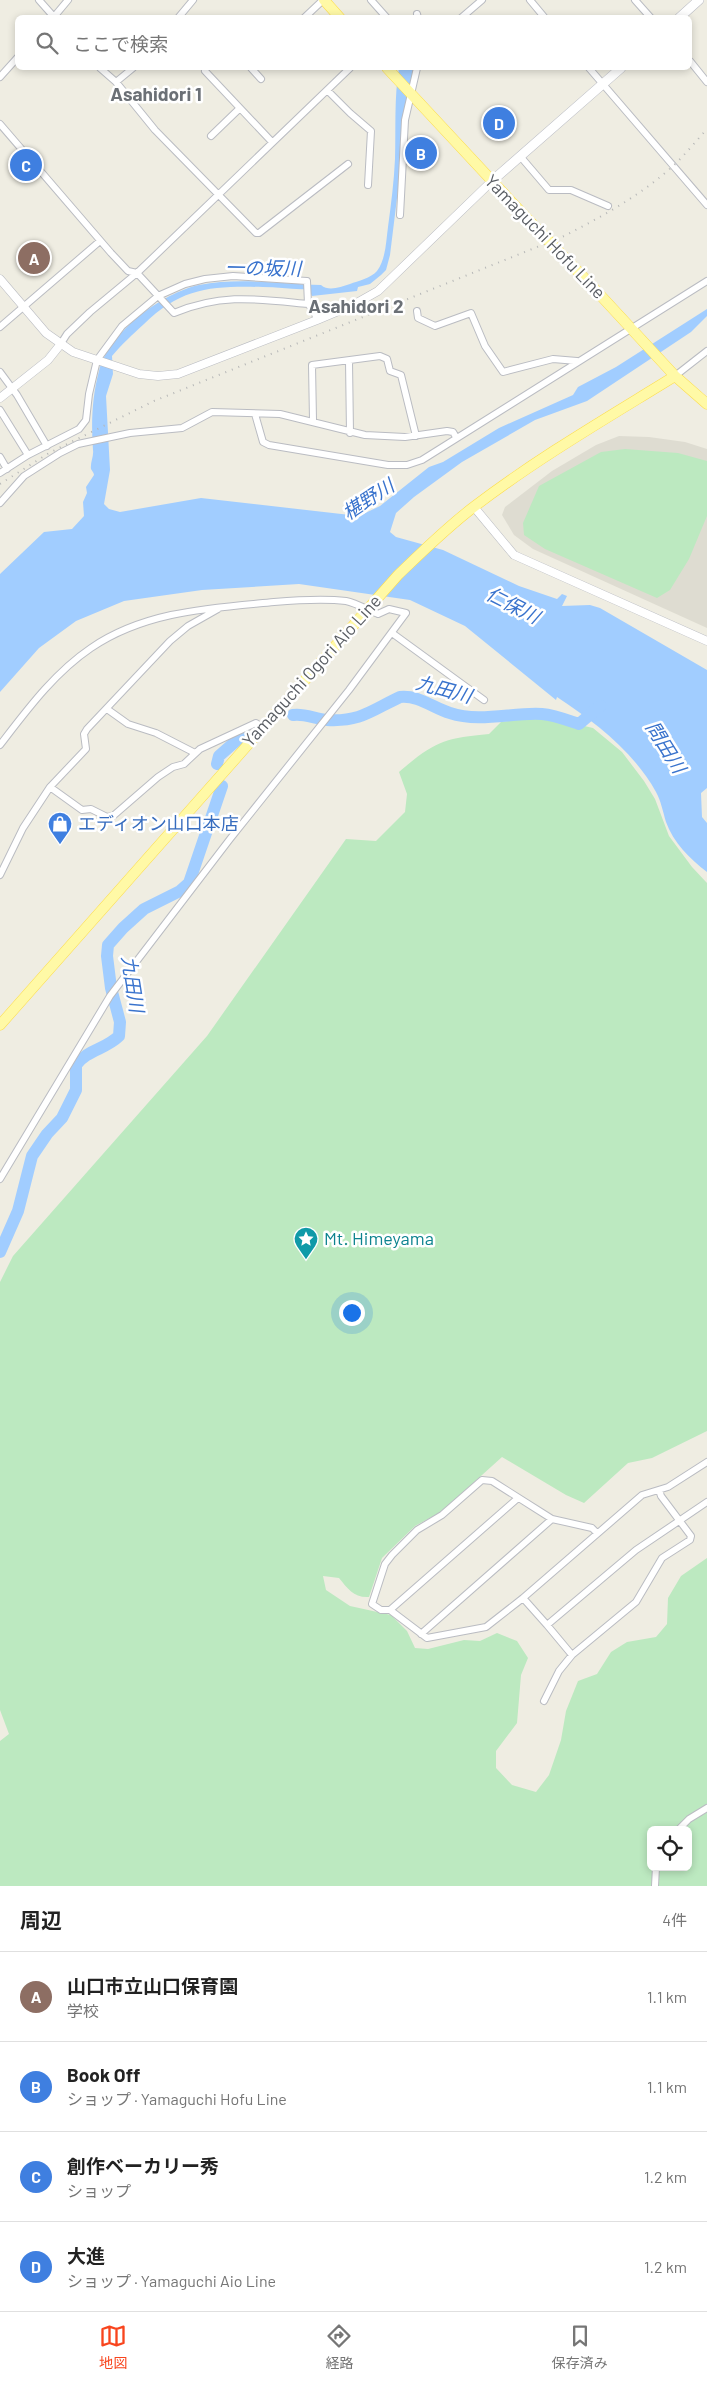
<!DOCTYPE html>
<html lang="ja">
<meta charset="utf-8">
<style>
body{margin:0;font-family:Barlow,"Noto Sans JP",sans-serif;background:#f6f6f6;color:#222}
.controls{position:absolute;right:15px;bottom:15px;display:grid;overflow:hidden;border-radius:8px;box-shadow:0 2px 8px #0003}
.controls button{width:45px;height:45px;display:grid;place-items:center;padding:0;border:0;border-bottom:1px solid #e0e0e0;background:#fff;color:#222;font:25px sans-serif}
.you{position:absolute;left:351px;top:1312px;width:18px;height:18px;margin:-12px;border:4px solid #fff;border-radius:50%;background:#1a73e8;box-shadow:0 0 0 8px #1a73e833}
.badge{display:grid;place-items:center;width:32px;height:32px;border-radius:50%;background:#f8451e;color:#fff;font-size:16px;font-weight:700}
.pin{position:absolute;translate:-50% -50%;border:2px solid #fff;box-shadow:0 1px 5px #0006}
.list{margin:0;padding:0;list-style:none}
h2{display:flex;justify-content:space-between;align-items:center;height:65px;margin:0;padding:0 20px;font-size:21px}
h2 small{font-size:16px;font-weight:400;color:#767676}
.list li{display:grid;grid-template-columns:32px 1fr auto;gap:15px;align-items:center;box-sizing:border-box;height:90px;padding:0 20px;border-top:1px solid #e0e0e0}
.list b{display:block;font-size:19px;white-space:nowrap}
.list p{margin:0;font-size:16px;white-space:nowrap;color:#767676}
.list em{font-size:16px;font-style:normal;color:#767676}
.icon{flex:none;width:28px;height:28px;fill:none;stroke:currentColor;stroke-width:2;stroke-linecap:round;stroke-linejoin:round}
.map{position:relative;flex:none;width:707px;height:1886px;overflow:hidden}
.search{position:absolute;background:#fff;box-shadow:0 2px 8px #0003;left:15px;right:15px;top:15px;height:55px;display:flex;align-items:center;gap:12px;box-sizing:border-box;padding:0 18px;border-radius:8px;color:#767676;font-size:19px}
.sheet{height:425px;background:#fff}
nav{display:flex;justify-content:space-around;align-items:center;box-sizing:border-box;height:70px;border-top:1px solid #e0e0e0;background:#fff;font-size:14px;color:#767676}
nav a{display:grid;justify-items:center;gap:2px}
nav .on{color:#f8451e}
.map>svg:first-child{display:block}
.education{fill:#dedcd1}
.green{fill:#bce9c0;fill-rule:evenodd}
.water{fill:#a1cdff}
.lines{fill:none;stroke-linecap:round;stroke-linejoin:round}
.river{stroke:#a1cdff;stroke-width:12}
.minor-casing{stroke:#babcc2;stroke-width:8}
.tertiary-casing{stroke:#babcc2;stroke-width:9}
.secondary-casing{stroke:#bbbdc5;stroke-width:10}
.primary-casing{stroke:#fddd4c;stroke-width:11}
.minor{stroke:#fff;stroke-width:6}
.tertiary{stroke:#fff;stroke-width:8}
.secondary{stroke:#fff;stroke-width:9}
.primary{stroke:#fff9a6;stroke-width:10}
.rail{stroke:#b6b7b7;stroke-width:2;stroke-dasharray:1 6;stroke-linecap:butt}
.primary-bridge-casing{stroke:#fddd4c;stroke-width:11;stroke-linecap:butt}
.primary-bridge{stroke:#fff9a6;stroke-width:10}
.labels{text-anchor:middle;stroke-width:5;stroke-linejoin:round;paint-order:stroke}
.street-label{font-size:18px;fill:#5a5e64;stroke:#fff}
.shop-label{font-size:18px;fill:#366cbe;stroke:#fff;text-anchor:start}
.culture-label{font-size:18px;fill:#0d838f;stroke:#fff;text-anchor:start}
.neighbourhood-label{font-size:19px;font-weight:bold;fill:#6b7076;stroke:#fff}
.water-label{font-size:19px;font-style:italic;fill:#3973cd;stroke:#fff}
</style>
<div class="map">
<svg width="707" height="1886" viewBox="0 0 707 1886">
<rect width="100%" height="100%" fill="#efede2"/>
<path class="education" d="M619 436 649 437 685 442 707 449V628L533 549 514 535 502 515 505 507 552 471 596 445Z"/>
<path class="green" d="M625 449 678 453 707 461V516L689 559 670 590 657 598 545 549 524 535 523 523 539 486 601 452Z
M541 716 593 728 622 752 644 781 655 799 669 836 692 867 707 883V1431L652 1458 628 1463 584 1503 566 1495 502 1457 441 1512 415 1526 382 1558 369 1597C354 1598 348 1589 339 1578L323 1576 326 1590 350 1606 391 1615 407 1631 415 1648 428 1649 464 1640 480 1641 497 1633 517 1641 528 1658 521 1675 517 1723 496 1751V1768L512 1785 536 1792 549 1775 561 1740 566 1711 578 1681 597 1674 611 1652 627 1642 656 1637 667 1624 668 1598 681 1576 707 1558V1886H0V1741L9 1734 0 1710V1282L13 1256 207 1036 346 839 376 841 405 812 407 794 399 772C434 742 444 738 489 734L501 722ZM651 1830H688V1867H651Z"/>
<path class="water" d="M399 68H413L390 255 386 270 381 275 370 284 358 287 357 291 312 296 308 289C293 290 278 287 263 287 212 286 182 287 144 324 132 335 122 344 112 356L113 374 106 396 110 470 104 504 109 509 120 512 201 498 359 516 380 506 429 467 443 462 499 428 573 395 578 387 616 367 707 309V316L691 332 587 401 535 420 462 462 414 497 396 513 390 532 396 537 443 550 519 586 557 599 562 594 567 596 562 606 590 605 600 608 707 670V788L701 793 702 817 707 823V872C690 859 673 842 666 822 663 812 661 801 656 792 634 752 595 722 557 697L556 700 465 626 410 600 299 584 202 590 124 601 76 621 39 648 0 692V574L44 532 72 529 84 516 83 502 87 493 86 487 94 475C94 473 92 471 91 469 90 463 94 456 93 450 91 423 92 397 99 371 109 332 162 293 199 285 239 277 281 284 321 285 329 292 340 287 350 284 358 281 371 278 377 271 386 259 386 241 388 227 391 204 394 182 395 159 396 128 394 98 399 68Z"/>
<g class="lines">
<path class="river" d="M293 715C304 713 315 719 327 720 361 722 372 710 400 697 419 695 433 708 450 713 480 723 513 712 542 714 554 715 567 720 579 724L600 706
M217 764 219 756 244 734
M0 1252 18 1211 32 1156 47 1134 62 1118 76 1090V1065C87 1050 106 1049 119 1036L120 1022 111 988 107 956 108 945 123 928 144 909 180 891 189 883 222 786"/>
<defs>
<path id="minor" d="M39 0 54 17
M371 0 387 18
M530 0 545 18
M635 0 651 18
M417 14 418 18
M53 18 68 0
M178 18 193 0
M304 18 323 0
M461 18 482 0
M690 61 707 82
M100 68 116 82 155 130 256 233H259L348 164
M251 68 261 79
M589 68 707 205
M205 71 272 142
M0 77 18 57
M116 82 133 68
M327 90 350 113 371 131 368 185
M0 124 111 253 128 271 137 273 174 313C222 293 257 299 308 304
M211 136 239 109
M520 156 549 190H571L608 206
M400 215 405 120 417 68
M417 311 418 318 435 326 471 313 485 346 503 372 553 359 577 361
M0 327 100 241
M60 345 67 334 90 312 137 273 350 68
M349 361 350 433
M0 372 17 395 47 446
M675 376 707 351
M0 410 28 455
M255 414 263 442 269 445 388 465H407L422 460 707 281
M313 420 312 365 380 356 387 359 390 371 401 375 416 436
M0 457 7 469
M0 473 28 455 79 429 86 420 89 394 97 360 122 326 158 296 185 284 205 279 233 276 307 281 308 304 314 311 317 320
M0 503 24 476 60 453 78 444 130 433 182 428 212 412 280 414 365 435 405 437 447 431 453 432 456 437
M392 633 484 700
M107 709 128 724 156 733 195 753
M0 745C27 710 54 673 91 648 145 611 211 608 274 602 297 600 322 598 346 601 356 603 368 610 378 614L389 609 406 613 349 690 230 839 110 996 0 1179
M50 787 82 810 91 809 107 817 113 816 158 777 173 767 184 764 200 749 256 723 262 727
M0 875 23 828 50 787 86 749 84 734 87 729 170 641 188 626 218 609
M707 1462 668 1487 642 1495 523 1598 547 1625 636 1550 707 1502
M523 1598 486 1627 427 1638 390 1610H381L372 1604 385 1564 392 1555 417 1530 442 1515 482 1480 492 1481 552 1519 592 1528 596 1532
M390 1610 518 1498
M547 1625 572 1655
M421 1634 552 1519
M544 1701 559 1671 572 1655 636 1602 662 1558 690 1540 691 1536 661 1496 659 1490
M678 1830 689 1819 707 1808
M655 1886 656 1867"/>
<path id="tertiary" d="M0 279 46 333 73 352 139 374 158 376 178 374 317 320 355 304 378 291 492 181
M0 398 48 360 60 345
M474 507 514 555 707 641"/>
<path id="secondary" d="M679 18 699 0
M492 181 621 68"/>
<path id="primary" d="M324 0 340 18
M387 68 521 212
M590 284 675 376 707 404
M0 1025 398 575C423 551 447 527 475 506 538 458 607 418 675 376"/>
</defs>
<use href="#minor" class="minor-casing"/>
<use href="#tertiary" class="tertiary-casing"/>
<use href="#secondary" class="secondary-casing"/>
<use href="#primary" class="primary-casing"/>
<use href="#minor" class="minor"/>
<use href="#tertiary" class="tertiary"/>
<use href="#secondary" class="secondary"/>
<use href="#primary" class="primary"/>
<path class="rail" d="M0 484 49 453 154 401 562 237C601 217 640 196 673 166 685 155 696 141 707 129"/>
<defs>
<path id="primary-bridge" d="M521 212 590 284"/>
</defs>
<use href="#primary-bridge" class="primary-bridge-casing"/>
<use href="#primary-bridge" class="primary-bridge"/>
</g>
<defs>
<symbol id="shop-pin" viewBox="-11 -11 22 30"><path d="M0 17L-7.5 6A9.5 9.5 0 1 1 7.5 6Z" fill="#3f7fe0" stroke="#fff"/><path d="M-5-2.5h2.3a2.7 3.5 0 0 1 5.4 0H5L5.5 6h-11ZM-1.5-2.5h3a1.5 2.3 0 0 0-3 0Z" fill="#fff"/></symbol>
<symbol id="sight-pin" viewBox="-11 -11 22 30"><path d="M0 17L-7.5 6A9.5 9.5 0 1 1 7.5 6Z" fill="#0f9aa8" stroke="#fff"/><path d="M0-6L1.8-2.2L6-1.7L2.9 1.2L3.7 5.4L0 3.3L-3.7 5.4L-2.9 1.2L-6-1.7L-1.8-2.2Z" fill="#fff"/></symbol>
</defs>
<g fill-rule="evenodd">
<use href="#shop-pin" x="46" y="810" width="28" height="38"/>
<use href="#sight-pin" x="292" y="1225" width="28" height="38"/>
</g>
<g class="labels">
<g class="street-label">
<text transform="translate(545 237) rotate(46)" y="6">Yamaguchi Hofu Line</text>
<text transform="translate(312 671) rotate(-48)" y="6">Yamaguchi Ogori Aio Line</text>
</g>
<g class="shop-label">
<text x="78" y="830">エディオン山口本店</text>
</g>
<g class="culture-label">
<text x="324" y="1245">Mt. Himeyama</text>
</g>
<g class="neighbourhood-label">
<text x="156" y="101">Asahidori 1</text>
<text x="356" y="313">Asahidori 2</text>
</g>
<g class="water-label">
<text transform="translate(263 268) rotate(1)" y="7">一の坂川</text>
<text transform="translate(368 499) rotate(-33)" y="7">椹野川</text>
<text transform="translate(513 605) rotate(27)" y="7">仁保川</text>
<text transform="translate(444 689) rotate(15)" y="7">九田川</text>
<text transform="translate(666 747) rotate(58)" y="7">問田川</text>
<text transform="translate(133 984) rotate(81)" y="7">九田川</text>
</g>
</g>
</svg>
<div class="controls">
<button><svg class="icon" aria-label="locate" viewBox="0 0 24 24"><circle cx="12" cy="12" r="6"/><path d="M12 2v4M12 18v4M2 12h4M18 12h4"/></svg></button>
</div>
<div class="you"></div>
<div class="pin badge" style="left:34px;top:258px;background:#8d6e63">A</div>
<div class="pin badge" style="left:421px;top:153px;background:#3f7fe0">B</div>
<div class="pin badge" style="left:26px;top:165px;background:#3f7fe0">C</div>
<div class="pin badge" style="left:499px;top:123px;background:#3f7fe0">D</div>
<div class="search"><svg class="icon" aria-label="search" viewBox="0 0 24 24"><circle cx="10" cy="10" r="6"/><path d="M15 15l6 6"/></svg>ここで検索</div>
</div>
<section class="sheet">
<h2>周辺<small>4件</small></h2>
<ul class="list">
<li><span class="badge" style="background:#8d6e63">A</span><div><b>山口市立山口保育園</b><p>学校</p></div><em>1.1 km</em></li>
<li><span class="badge" style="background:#3f7fe0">B</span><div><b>Book Off</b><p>ショップ · Yamaguchi Hofu Line</p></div><em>1.1 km</em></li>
<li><span class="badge" style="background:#3f7fe0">C</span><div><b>創作ベーカリー秀</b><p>ショップ</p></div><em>1.2 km</em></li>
<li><span class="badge" style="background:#3f7fe0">D</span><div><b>大進</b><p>ショップ · Yamaguchi Aio Line</p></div><em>1.2 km</em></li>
</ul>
</section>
<nav>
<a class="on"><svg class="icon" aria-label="map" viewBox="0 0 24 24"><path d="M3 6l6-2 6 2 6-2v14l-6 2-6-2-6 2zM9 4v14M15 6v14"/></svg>地図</a>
<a><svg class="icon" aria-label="directions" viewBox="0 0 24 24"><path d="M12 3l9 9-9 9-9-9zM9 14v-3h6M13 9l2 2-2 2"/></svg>経路</a>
<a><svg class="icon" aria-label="saved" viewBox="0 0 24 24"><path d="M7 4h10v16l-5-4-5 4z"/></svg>保存済み</a>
</nav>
